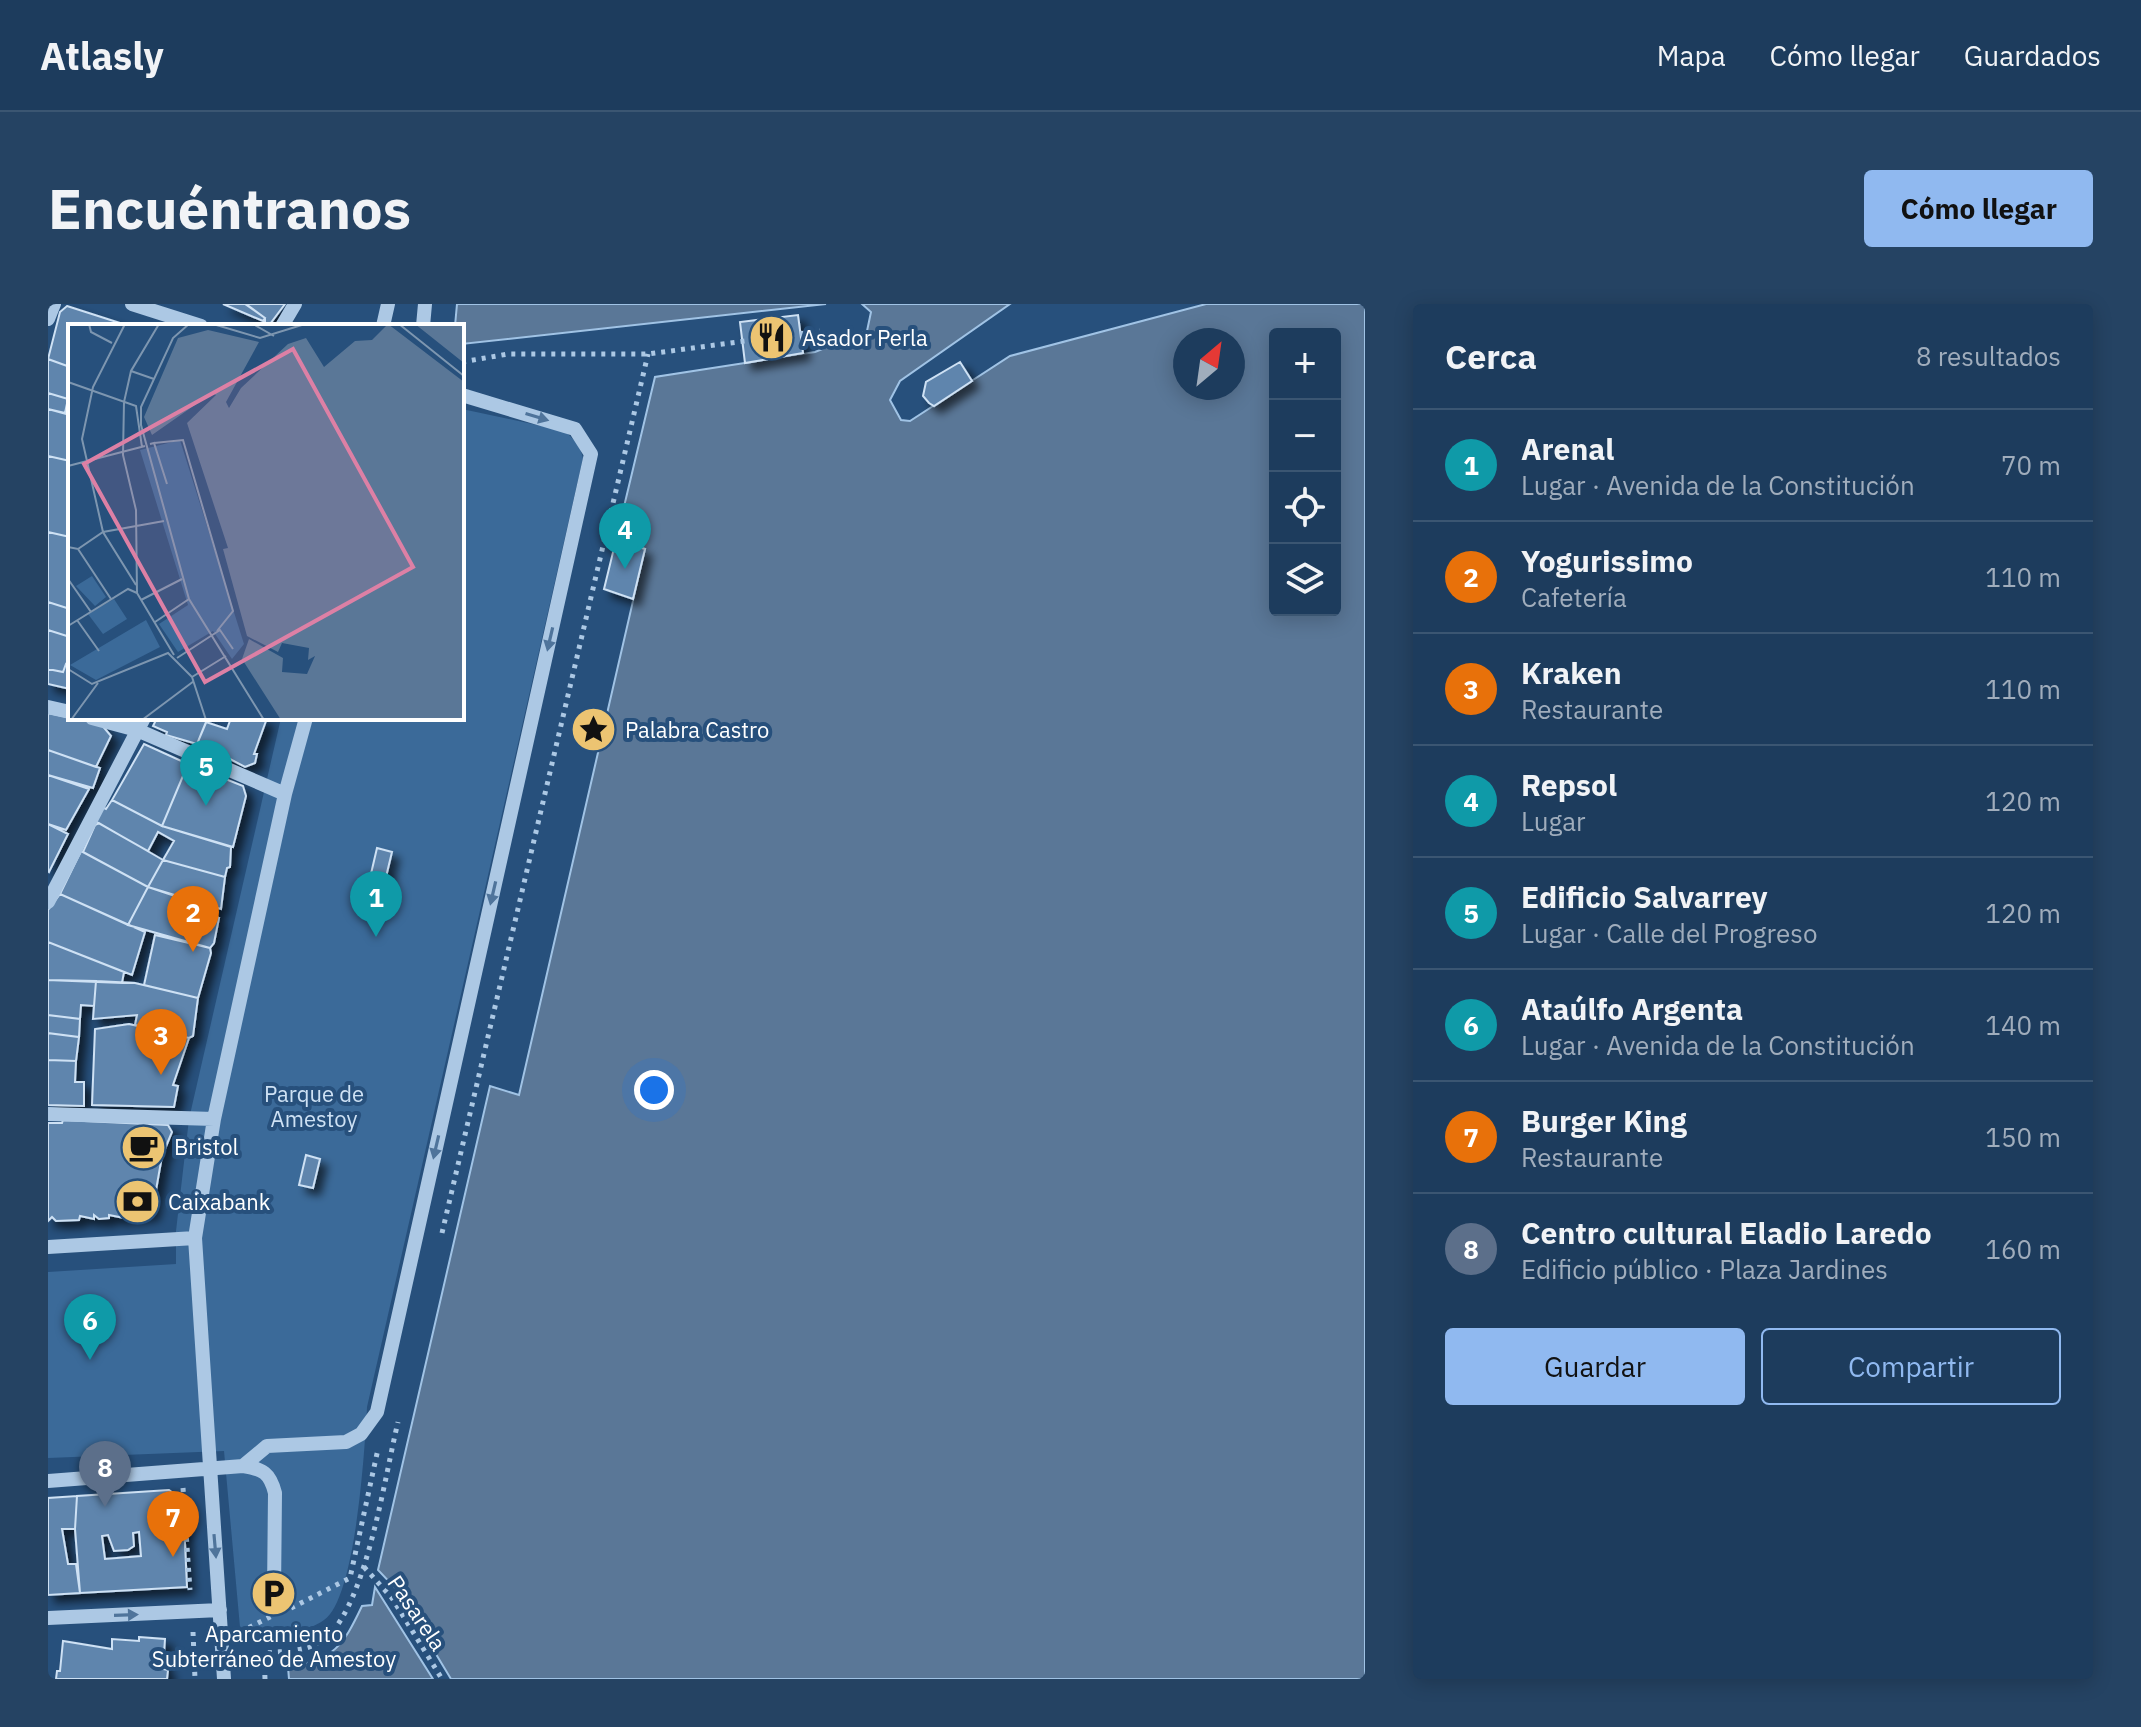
<!DOCTYPE html>
<html lang="es">
<meta charset="utf-8">
<style>
body{margin:0;font-family:"IBM Plex Sans",sans-serif;background:#254363;color:#f1f3f6}
.controls{position:absolute;right:24px;top:24px;display:grid;overflow:hidden;border-radius:8px;box-shadow:0 4px 20px #0003}
.controls button{width:72px;height:72px;display:grid;place-items:center;padding:0;border:0;border-bottom:2px solid #3b5672;background:#1d3c5d;color:#f1f3f6;font:40px sans-serif}
.compass{position:absolute;left:1125px;top:24px;width:72px;height:72px;border-radius:50%;background:#1d3c5d;box-shadow:0 4px 20px #0003;rotate:29deg}
.you{position:absolute;left:606px;top:786px;width:28px;height:28px;margin:-20px;border:6px solid #fff;border-radius:50%;background:#1a73e8;box-shadow:0 0 0 12px #1a73e833}
.badge{display:grid;place-items:center;width:52px;height:52px;border-radius:50%;background:#90b9f0;color:#fff;font-size:26px;font-weight:700}
.pin{position:absolute;translate:-50% -66px;filter:drop-shadow(0 2px 4px #0008)}
.pin::after{content:'';position:absolute;top:42px;width:28px;height:24px;background:inherit;clip-path:polygon(0 0,100% 0,50% 100%)}
.list{margin:0;padding:0;list-style:none}
h2{display:flex;justify-content:space-between;align-items:center;height:104px;margin:0;padding:0 32px;font-size:34px}
h2 small{font-size:26px;font-weight:400;color:#a0adbc}
.list li{display:grid;grid-template-columns:52px 1fr auto;gap:24px;align-items:center;box-sizing:border-box;height:112px;padding:0 32px;border-top:2px solid #3b5672}
.list b{display:block;font-size:30px;white-space:nowrap}
.list p{margin:0;font-size:26px;white-space:nowrap;color:#a0adbc}
.list em{font-size:26px;font-style:normal;color:#a0adbc}
.actions{display:flex;gap:16px;padding:24px 32px}
.actions a{flex:1;padding:18px 0;border:2px solid #90b9f0;border-radius:8px;text-align:center;font-size:28px;color:#90b9f0}
.actions .main{background:#90b9f0;color:#111}
.icon{flex:none;width:44px;height:44px;fill:none;stroke:currentColor;stroke-width:2;stroke-linecap:round;stroke-linejoin:round}
.map{position:relative;flex:none;width:1317px;height:1375px;overflow:hidden;border-radius:8px}
header{display:flex;align-items:center;gap:48px;box-sizing:border-box;height:112px;padding:0 40px;background:#1d3c5d;border-bottom:2px solid #3b5672}
header strong{font-size:38px}
nav{display:flex;gap:44px;margin-inline-start:auto;font-size:28px}
.intro{display:flex;align-items:center;justify-content:space-between;box-sizing:border-box;height:192px;padding:0 48px}
h1{margin:0;font-size:56px}
.button{padding:20px 36px;border-radius:8px;background:#90b9f0;color:#111;font-size:28px;font-weight:700}
main{display:flex;gap:48px;padding:0 48px}
aside{flex:1;background:#1d3c5d;border-radius:8px;box-shadow:0 4px 20px #0003}
.map>svg:first-child{display:block}
.green{fill:#3b6a99}
.water{fill:#5a7797;stroke:#a0c3e5;stroke-width:2;fill-rule:evenodd}
.building{fill:#5f85ad;stroke:#cee1f4;stroke-width:2;fill-rule:evenodd;filter:url(#shadow)}
.lines{fill:none;stroke-linecap:round;stroke-linejoin:round}
.path{stroke:#acc8e4;stroke-width:5;stroke-dasharray:4 6;stroke-linecap:butt}
.minor{stroke:#acc8e4;stroke-width:14}
.oneway{fill:#4f749b}
.labels{text-anchor:middle;stroke-width:8;stroke-linejoin:round;paint-order:stroke}
.poi-label{font-size:22px;fill:#fff;stroke:#27507c;text-anchor:start}
.park-label{font-size:22px;fill:#cee1f4;stroke:#27507c}
.street-label{font-size:22px;fill:#fff;stroke:#27507c}
.inset-road{fill:none;stroke:#7d96b0;stroke-width:2}
.view{fill:#dd80a5;fill-opacity:0.15;stroke:#dd80a5;stroke-width:4}
.inset-edge{fill:none;stroke:#fff;stroke-width:4}
</style>
<header>
<strong>Atlasly</strong>
<nav><a>Mapa</a><a>Cómo llegar</a><a>Guardados</a></nav>
</header>
<div class="intro"><h1>Encuéntranos</h1><a class="button">Cómo llegar</a></div>
<main>
<div class="map">
<svg width="1317" height="1375" viewBox="0 0 1317 1375">
<defs>
<filter id="shadow"><feDropShadow dx="7" dy="7" stdDeviation="4" flood-color="#0009"/></filter>
</defs>
<rect width="100%" height="100%" fill="#27507c"/>
<path class="green" d="M414 105 517 127 531 141 535 154 319 1103C317 1142 308 1295 276 1316 253 1332 220 1331 193 1334L176 1147 0 1154V968L128 960V927L141 815 233 414H414Z"/>
<path class="water" d="M409 0H778L414 40V22H407Z
M814 0H962L852 77 842 96 853 116 862 117 962 52 1158 0H1317V1375H403L350 1287 330 1266 442 782 471 791 597 245 568 236 607 73 767 48 819 27 823 8ZM1227 30H1287V306H1227ZM1137 36H1185V84H1137Z
M327 1283 385 1375H241L240 1363C286 1356 295 1342 314 1302L324 1301Z"/>
<path class="building" d="M175 0H197L217 14 215 17Z
M198 0H237L222 20H217V14Z
M19 2 75 20 22 22V63L0 55 12 8Z
M750 11 755 49 697 59 692 18Z
M0 55 22 63V111L17 109 20 95 0 89Z
M912 58 924 77 886 102 881 99 875 92 878 78Z
M0 89 20 95 17 109 0 105Z
M0 105 22 111V157L0 152Z
M0 152 22 157V233L0 228Z
M0 228 22 233V305L0 298Z
M568 236 597 245 585 295 556 285Z
M0 298 22 305V333L0 326Z
M0 326 22 333V362L18 360 15 368 0 365Z
M18 360 22 362V385L0 380V365L15 368Z
M0 409 53 420 63 432 48 463 0 446Z
M109 414H160L149 440 118 431 119 428 105 422Z
M183 414H216L218 417 206 450H209L207 459 197 463 163 445 162 448 154 445 149 440 158 418 179 425Z
M96 440 140 460 114 522 64 496Z
M0 446 52 464 45 484 0 471Z
M140 460 195 482 198 492 185 543 114 522Z
M0 471 41 485 18 526 0 520Z
M64 496 114 522 183 543 182 563 179 564 177 573 115 556 126 537 110 528 100 547 47 517 54 503 58 505Z
M51 519 115 556 100 583 35 548 47 521Z
M0 520 20 530 1 568 0 567Z
M329 544 344 548 337 577 322 574Z
M33 547 100 583 80 621 12 590Z
M115 556 177 573 173 605 100 583Z
M100 583 169 606 168 613 171 614 166 639 162 644 80 621Z
M12 590 97 628 84 671 0 638V606Z
M107 631 162 644 163 649 150 694 96 681Z
M0 638 76 668 74 679 0 676Z
M0 676 48 677 46 702 33 701 32 715 0 711Z
M48 677 87 679 150 694 145 732 141 734 87 721 89 711 45 715Z
M0 711 32 715 31 733 0 729Z
M81 720 141 734 125 781 130 782 126 803 44 801 47 725Z
M0 729 31 733 28 757 0 756Z
M0 756 28 757 27 778H36V802L0 801Z
M15 816 120 821 124 828 114 852 104 909 81 913V910H75L76 914 61 911V914L51 915 46 911V915L32 912 31 916 8 917 4 913 0 917V819H14Z
M258 851 272 855 265 884 251 881Z
M121 1186 135 1196 139 1283 32 1289 27 1225 29 1192ZM91 1228 93 1252 57 1255 54 1232 60 1231 66 1247 80 1246 86 1242 85 1229Z
M29 1192 27 1225H14L20 1260H28L32 1289 0 1291V1194Z
M91 1333 117 1335 115 1365 120 1366 119 1375H8L9 1367H12L15 1337 64 1345V1335L91 1337Z"/>
<g class="lines">
<path class="path" d="M414 58 460 50H600L772 27
M394 929 600 50
M135 1184 142 1286
M316 1263 344 1294 394 1375
M243 1304 302 1274 330 1145
M145 1328 147 1375
M192 1328 226 1311
M217 1375 216 1349C238 1347 262 1348 279 1333 319 1297 337 1171 350 1118"/>
<path class="minor" d="M84 0 153 22
M0 15 6 0
M234 22 247 0
M335 22 340 0
M375 22 377 0
M0 403 22 408
M44 414 89 426 237 490
M0 598 96 414
M0 810 166 815
M0 943 147 934
M195 1162 219 1142 298 1138 313 1130 329 1108 543 150 527 125 414 91
M0 1177 195 1162C215 1165 222 1169 227 1189L226 1289
M0 1314 172 1306
M176 1375 147 934 166 815 237 490 258 414"/>
</g>
<defs><path id="oneway-solid" d="M-6-.8H1V-3.2L6.5 0L1 3.2V.8H-6Z" transform="scale(2)"/></defs>
<g class="oneway">
<use href="#oneway-solid" transform="translate(489 113) rotate(17)"/>
<use href="#oneway-solid" transform="translate(502 335) rotate(103)"/>
<use href="#oneway-solid" transform="translate(445 589) rotate(103)"/>
<use href="#oneway-solid" transform="translate(388 843) rotate(103)"/>
<use href="#oneway-solid" transform="translate(167 1242) rotate(85)"/>
<use href="#oneway-solid" transform="translate(78 1311) rotate(-2)"/>
</g>
<defs>
<symbol id="restaurant-disc" viewBox="-11 -11 22 22"><circle r="9.5" fill="#ecc472" stroke="#27507c"/><path d="M-5-6h1v4h1v-4h1v4h1v-4h1v5L-1.5 .5V6h-2V.5L-5-1ZM5-6V6H3V1.5H1.5Q1.5-4 5-6Z" fill="#111"/></symbol>
<symbol id="sight-disc" viewBox="-11 -11 22 22"><circle r="9.5" fill="#ecc472" stroke="#27507c"/><path d="M0-6L1.8-2.2L6-1.7L2.9 1.2L3.7 5.4L0 3.3L-3.7 5.4L-2.9 1.2L-6-1.7L-1.8-2.2Z" fill="#111"/></symbol>
<symbol id="cafe-disc" viewBox="-11 -11 22 22"><circle r="9.5" fill="#ecc472" stroke="#27507c"/><path d="M-5.5-4.5H6V0H3Q3 3.5 0 3.5H-2.5Q-5.5 3.5-5.5 0ZM3-3.2v2h1.7v-2ZM-6 4.5H4V6H-6Z" fill="#111"/></symbol>
<symbol id="bank-disc" viewBox="-11 -11 22 22"><circle r="9.5" fill="#ecc472" stroke="#27507c"/><path d="M-6-4H6V4H-6ZM0-2.3a2.3 2.3 0 1 0 0 4.6a2.3 2.3 0 1 0 0-4.6Z" fill="#111"/></symbol>
<symbol id="parking-disc" viewBox="-11 -11 22 22"><circle r="9.5" fill="#ecc472" stroke="#27507c"/><path d="M-3.5-5.5H1a3.5 3.5 0 0 1 0 7H-1V5.5H-3.5ZM-1-3.4V-.6H.8a1.4 1.4 0 0 0 0-2.8Z" fill="#111"/></symbol>
</defs>
<g fill-rule="evenodd">
<use href="#restaurant-disc" x="698" y="8" width="51" height="51"/>
<use href="#sight-disc" x="520" y="400" width="51" height="51"/>
<use href="#cafe-disc" x="70" y="818" width="51" height="51"/>
<use href="#bank-disc" x="64" y="872" width="51" height="51"/>
<use href="#parking-disc" x="200" y="1264" width="51" height="51"/>
</g>
<g class="labels">
<g class="poi-label">
<text x="754" y="42">Asador Perla</text>
<text x="577" y="434">Palabra Castro</text>
<text x="126" y="851">Bristol</text>
<text x="120" y="906">Caixabank</text>
<text x="226" y="1338" text-anchor="middle">Aparcamiento<tspan x="226" dy="25">Subterráneo de Amestoy</tspan></text>
</g>
<g class="park-label">
<text x="266" y="798">Parque de<tspan x="266" dy="25">Amestoy</tspan></text>
</g>
<g class="street-label">
<text transform="translate(369 1309) rotate(56)" y="8">Pasarela</text>
</g>
</g>
<g transform="translate(20 20)">
<rect width="396" height="396" fill="#27507c"/>
<path d="M112 116 176 320 164 335 145 307 110 328 91 300 120 281 72 126ZM24 252 38 273 27 282 8 262ZM46 275 59 295 35 310 20 290ZM78 296 92 323 28 356 2 341Z" fill="#3b6a99"/>
<path d="M320 0 396 58V396H213L174 335 181 315 215 334 214 348 239 350 247 332 240 336 241 324 214 319 210 328 179 312 155 225 160 224 119 99 148 71 144 69 84 111 76 93 110 14 140 6 191 18 158 78 161 84 173 64 220 20 238 14 256 43 287 17 304 16ZM347 0H396V39Z" fill="#5a7797"/>
<path class="inset-road" d="M21 0 23 8 44 19M57 0 25 63 14 115 35 208 68 261M91 0 63 47 56 78 55 131 68 186 69 269 106 331M121 0 105 14 73 83V101L121 275 196 396M145 0 192 14 237 0M185 0 206 12M331 0 396 52M63 47 86 55M0 58 68 82 74 123M86 119 115 116 165 287 149 307M82 120 86 119 99 160M0 142 77 122M0 223 10 225 35 208 96 197M10 225 43 275M0 255 23 288M73 276 114 255M9 296 31 327M87 298 121 275M0 302 60 265 69 269M109 334 152 306 165 325M0 345 24 360 100 329 124 353 138 396M124 353 158 332M3 396 30 359M74 396 126 357"/>
<path class="view" d="M225 25 345 243 137 358 16 140Z"/>
<rect width="396" height="396" class="inset-edge"/>
</g>
</svg>
<div class="controls">
<button>+</button>
<button>−</button>
<button><svg class="icon" aria-label="locate" viewBox="0 0 24 24"><circle cx="12" cy="12" r="6"/><path d="M12 2v4M12 18v4M2 12h4M18 12h4"/></svg></button>
<button><svg class="icon" aria-label="layers" viewBox="0 0 24 24"><path d="M12 4l9 5-9 5-9-5zM3 14l9 5 9-5"/></svg></button>
</div>
<svg class="compass" viewBox="-18 -18 36 36"><path d="M0-13l5 13h-10z" fill="#e53935"/><path d="M0 13l5-13h-10z" fill="#a0adbc"/></svg>
<div class="you"></div>
<div class="pin badge" style="left:328px;top:633px;background:#0f9aa8">1</div>
<div class="pin badge" style="left:145px;top:648px;background:#e8710a">2</div>
<div class="pin badge" style="left:113px;top:771px;background:#e8710a">3</div>
<div class="pin badge" style="left:577px;top:265px;background:#0f9aa8">4</div>
<div class="pin badge" style="left:158px;top:502px;background:#0f9aa8">5</div>
<div class="pin badge" style="left:42px;top:1056px;background:#0f9aa8">6</div>
<div class="pin badge" style="left:125px;top:1253px;background:#e8710a">7</div>
<div class="pin badge" style="left:57px;top:1203px;background:#5c6f8a">8</div>
</div>
<aside>
<h2>Cerca<small>8 resultados</small></h2>
<ul class="list">
<li><span class="badge" style="background:#0f9aa8">1</span><div><b>Arenal</b><p>Lugar · Avenida de la Constitución</p></div><em>70 m</em></li>
<li><span class="badge" style="background:#e8710a">2</span><div><b>Yogurissimo</b><p>Cafetería</p></div><em>110 m</em></li>
<li><span class="badge" style="background:#e8710a">3</span><div><b>Kraken</b><p>Restaurante</p></div><em>110 m</em></li>
<li><span class="badge" style="background:#0f9aa8">4</span><div><b>Repsol</b><p>Lugar</p></div><em>120 m</em></li>
<li><span class="badge" style="background:#0f9aa8">5</span><div><b>Edificio Salvarrey</b><p>Lugar · Calle del Progreso</p></div><em>120 m</em></li>
<li><span class="badge" style="background:#0f9aa8">6</span><div><b>Ataúlfo Argenta</b><p>Lugar · Avenida de la Constitución</p></div><em>140 m</em></li>
<li><span class="badge" style="background:#e8710a">7</span><div><b>Burger King</b><p>Restaurante</p></div><em>150 m</em></li>
<li><span class="badge" style="background:#5c6f8a">8</span><div><b>Centro cultural Eladio Laredo</b><p>Edificio público · Plaza Jardines</p></div><em>160 m</em></li>
</ul>
<div class="actions"><a class="main">Guardar</a><a>Compartir</a></div>
</aside>
</main>
